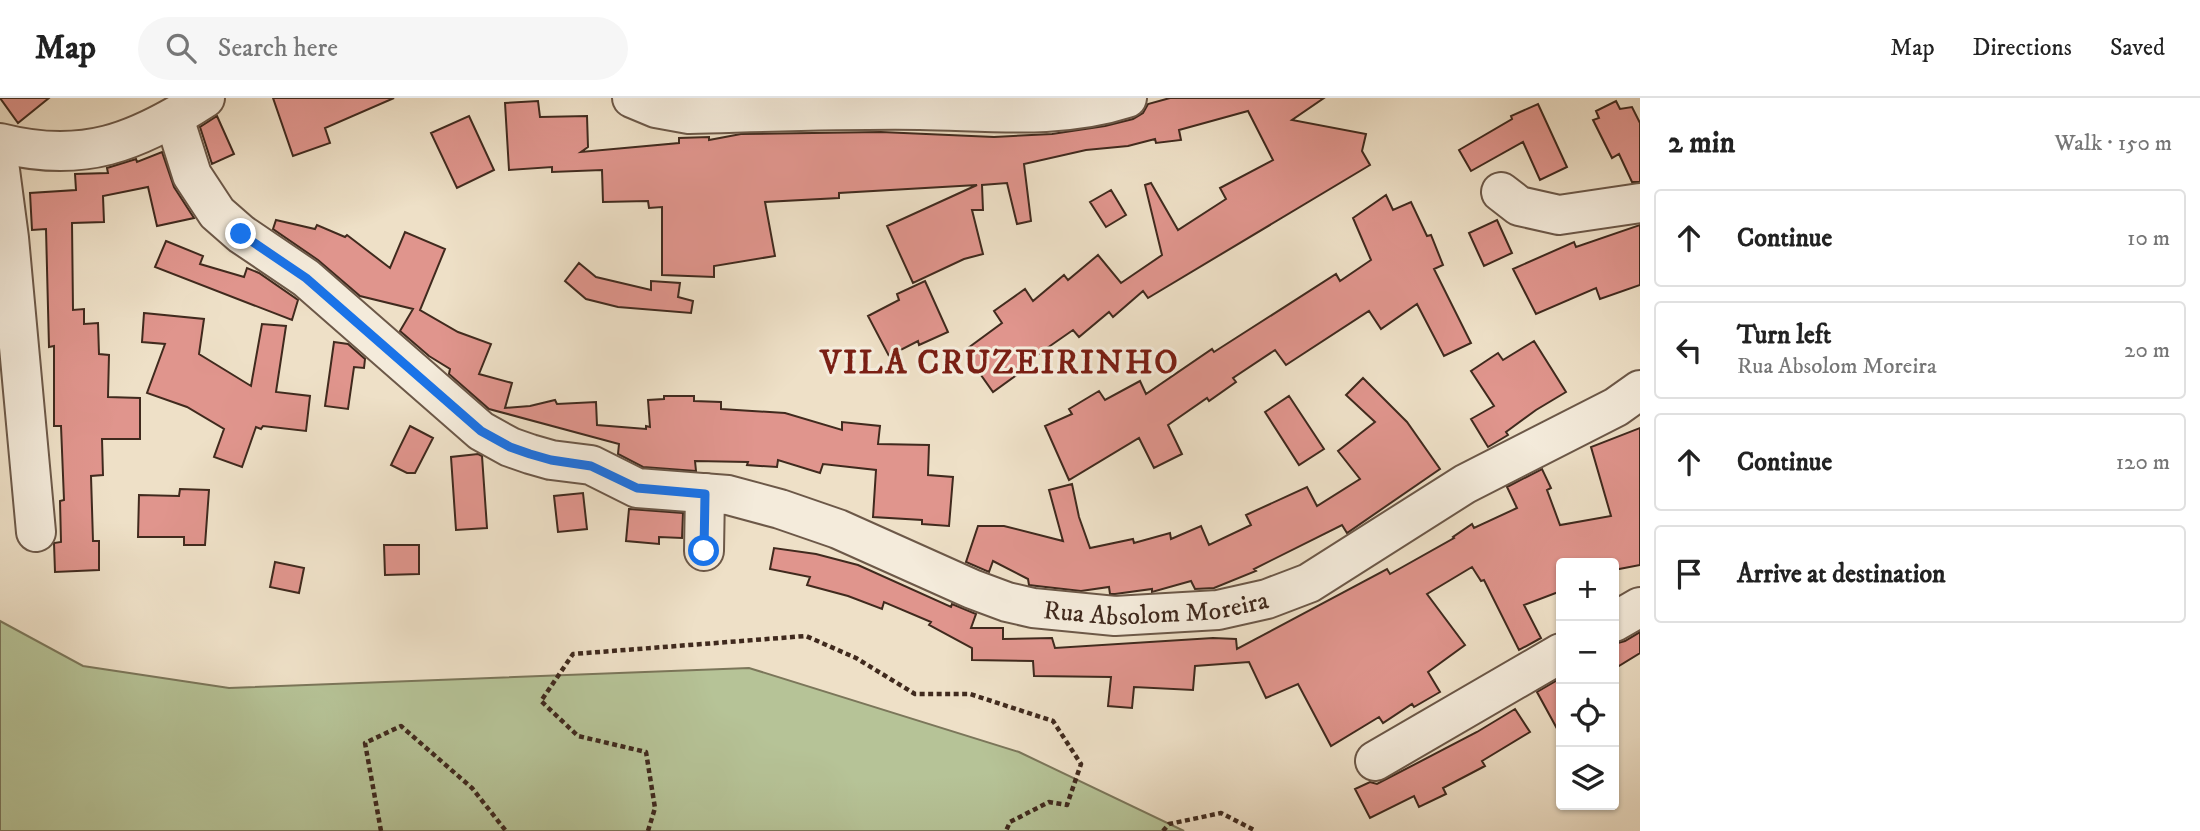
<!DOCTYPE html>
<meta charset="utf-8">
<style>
body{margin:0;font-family:"IM FELL DW Pica",serif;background:#f6f6f6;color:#222}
.controls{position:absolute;right:21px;bottom:21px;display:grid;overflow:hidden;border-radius:7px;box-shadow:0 2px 5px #0004}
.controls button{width:63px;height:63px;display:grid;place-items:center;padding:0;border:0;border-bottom:2px solid #e0e0e0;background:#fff;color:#222;font:35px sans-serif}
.stop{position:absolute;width:21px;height:21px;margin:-16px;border:5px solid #1a73e8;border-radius:50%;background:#fff}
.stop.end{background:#1a73e8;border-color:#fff;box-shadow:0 2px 7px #0008}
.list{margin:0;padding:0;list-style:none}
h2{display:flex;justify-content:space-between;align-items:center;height:91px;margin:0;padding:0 28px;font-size:30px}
h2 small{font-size:23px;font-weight:400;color:#767676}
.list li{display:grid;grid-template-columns:46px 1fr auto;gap:21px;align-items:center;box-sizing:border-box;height:98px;margin:0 14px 14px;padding:0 14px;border:2px solid #e0e0e0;border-radius:7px}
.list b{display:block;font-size:26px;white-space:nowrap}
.list p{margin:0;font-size:23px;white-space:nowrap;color:#767676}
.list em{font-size:23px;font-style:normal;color:#767676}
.icon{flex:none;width:38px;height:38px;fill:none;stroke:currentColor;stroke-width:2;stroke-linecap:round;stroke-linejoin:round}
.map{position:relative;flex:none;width:1640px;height:733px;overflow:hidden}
header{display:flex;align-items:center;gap:42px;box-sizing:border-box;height:98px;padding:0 35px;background:#fff;border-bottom:2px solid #e0e0e0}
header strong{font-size:33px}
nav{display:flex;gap:38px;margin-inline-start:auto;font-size:24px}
.search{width:490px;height:63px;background:#f6f6f6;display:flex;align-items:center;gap:18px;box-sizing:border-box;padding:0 24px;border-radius:38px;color:#767676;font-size:26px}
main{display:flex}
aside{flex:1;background:#fff}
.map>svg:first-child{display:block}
.green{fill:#b6c397;stroke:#7b765a;stroke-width:2}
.building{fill:#e0958d;stroke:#402a1e;stroke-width:2}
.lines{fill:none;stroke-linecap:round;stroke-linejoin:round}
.minor-casing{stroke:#6c5848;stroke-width:42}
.path{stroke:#402a1e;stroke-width:4.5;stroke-dasharray:5 3.5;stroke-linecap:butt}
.minor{stroke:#f4ebdb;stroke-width:38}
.route{stroke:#1a73e8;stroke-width:9}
.labels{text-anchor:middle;stroke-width:6;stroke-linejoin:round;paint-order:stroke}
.street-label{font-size:26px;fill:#402a1e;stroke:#f4ebdb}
.district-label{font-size:33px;font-weight:bold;letter-spacing:2px;fill:#7a1f14;stroke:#f4ebdb}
</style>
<header>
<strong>Map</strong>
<div class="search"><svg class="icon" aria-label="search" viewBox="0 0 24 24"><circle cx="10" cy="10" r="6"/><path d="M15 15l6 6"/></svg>Search here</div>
<nav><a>Map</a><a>Directions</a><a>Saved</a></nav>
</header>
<main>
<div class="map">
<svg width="1640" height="733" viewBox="0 0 1640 733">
<rect width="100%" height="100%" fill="#eee0c7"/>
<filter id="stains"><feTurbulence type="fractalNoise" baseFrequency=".00286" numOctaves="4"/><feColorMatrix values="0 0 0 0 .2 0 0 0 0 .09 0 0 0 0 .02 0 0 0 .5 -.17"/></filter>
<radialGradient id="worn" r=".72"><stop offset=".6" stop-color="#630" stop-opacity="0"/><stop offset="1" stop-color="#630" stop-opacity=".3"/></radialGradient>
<path class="green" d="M0 523 83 568 229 590 749 570 1019 654 1184 733H0Z"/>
<path class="building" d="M0 0H49L18 25Z
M273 0H394L325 30 330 45 293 58Z
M1170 0H1324L1292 22 1366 36 1362 53 1370 67 1148 200 1143 193 1113 219 1109 214 1079 239 1073 232 1027 264 1029 268 993 294 964 253 1002 225 994 213 1025 191 1033 203 1064 177 1068 182 1098 157 1121 185 1162 157 1145 87 1151 85 1178 132 1226 101 1220 90 1273 62 1248 13 1179 32 1181 42 1156 45 1155 41 1128 48 1086 52 1024 66 1031 123 1017 126 1007 85 982 87 983 112H972L983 156 964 161 913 185 887 128 977 87 839 95V100L765 104 775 158 714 168V179L662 177V109L649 110 648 103 603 104 602 72 552 74V69L509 72 505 5 538 3 540 19 587 18 588 49 581 54 679 45V40L709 39V42L741 36 881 34 994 39 1052 36 1105 28 1133 21 1143 15 1148 6Z
M1616 3 1620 11 1632 9 1640 25V84H1632L1619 56 1612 60 1593 22 1599 20 1596 13Z
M1538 6 1567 69 1540 82 1523 44 1471 73 1459 52 1512 21 1511 18Z
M217 18 234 56 212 66 200 29Z
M469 18 494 72 457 90 431 35Z
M162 54 174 89 194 120 157 128 148 89 103 98 104 124 72 125 73 212 84 211V226L98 225 99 256 109 257 108 299 140 300V341H102L103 377 91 378 93 443H99V472L55 474 54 445 61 444 60 403 64 402 61 328H54V248L49 249 46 131 32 132 30 95 76 92 75 76 108 75 107 70 136 61 137 64Z
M1111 92 1126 117 1106 129 1090 104Z
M1386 97 1393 112 1411 104 1427 138 1431 137 1443 167 1434 171 1471 245 1444 258 1417 206 1381 231 1369 213 1286 267 1275 252 1233 280 1236 284 1209 303 1207 300 1168 327 1182 356 1154 370 1139 340 1069 382 1045 328 1072 316 1069 311 1099 293 1105 302 1140 283 1146 296 1212 251 1214 254 1336 176 1340 183 1371 162 1353 120Z
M276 122 315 131 317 127 345 139 347 137 390 170 405 134 445 151 420 212 458 234 491 246 479 276 512 285 505 310 530 308 555 302 557 306 596 304 597 327 646 331V328L650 329 648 302 664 301V298H694V303L721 304V311L785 315 842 332V324L880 328 878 346 929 347 928 377 953 379 949 428 922 426V422L873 419 876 372 823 366 820 375 778 362 777 369 747 367 748 364 695 363 696 373 643 369 618 356 619 346 489 311 449 276 450 271 429 258 400 233 413 211 360 198 318 162 273 131Z
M1497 122 1512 155 1484 168 1469 135Z
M1640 127V187L1600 201 1596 190 1536 216 1513 171 1574 144 1576 149Z
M166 143 203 158 200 166 244 179 247 170 259 175 298 202 292 222 155 169Z
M579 165 596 179 651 192V183L680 185 678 199 693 203 691 215 618 209 586 201 565 183Z
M925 183 948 234 919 247 918 243 889 258 868 218 899 202 897 196Z
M144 215 204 221 199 256 251 288 262 226 286 228 276 294 310 298 306 333 263 328 261 331 256 329 242 369 214 359 224 331 187 309 147 295 165 246 142 244Z
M1534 243 1566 294 1536 312 1506 334 1508 337 1488 349 1471 321 1494 308 1471 273 1498 255 1503 262Z
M334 244 348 246 365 261 364 270 354 269 348 311 325 308Z
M1363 280 1407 324 1440 371 1347 435 1342 427 1254 471 1256 473 1214 490 1195 491 1191 483 1152 494V491L1115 496H1110L1109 489 1081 493 1037 488 1029 487 1028 481 993 463 989 474 966 464 978 428H1004L1063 443 1049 392 1072 386 1079 419 1090 450 1133 441 1134 445 1170 435 1171 441 1201 428 1209 447 1251 427 1246 417 1307 389 1317 408 1360 381 1338 353 1375 324 1346 297Z
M1289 298 1324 351 1299 367 1265 314Z
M410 328 433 340 415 375H407L391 367Z
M1640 330V467L1614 472V465H1561V493L1524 507 1541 540 1519 552 1484 482 1481 483 1472 469 1427 496 1465 547 1428 574 1440 594 1414 609 1412 606 1383 625 1379 619 1331 648 1298 586 1266 600 1249 564 1195 568 1193 592 1134 589 1132 610 1108 608 1111 579 1034 578 1033 563 972 562V550L929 527 931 524 884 504 882 511 848 498 807 487 810 479 770 471 774 450 816 456 858 467 951 509 952 506 976 516 971 530H1003V541L1052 540 1055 550 1213 540 1236 541 1237 551 1387 471 1390 476 1454 440 1453 439 1472 426 1474 430 1517 410 1507 389 1542 371 1551 390 1547 392 1560 427 1611 418 1591 349Z
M478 356 482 358 487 430 456 432 451 359Z
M180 391 209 392 205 447H184V439H138L139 397 179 398Z
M583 395 587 431 558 434 554 398Z
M629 411 683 415 682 440 659 439V446L626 443Z
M384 447H419V476L385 477Z
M275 464 304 470 299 495 270 489Z
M1640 534V555L1614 571V546L1625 543Z
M1561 580V638L1537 594Z
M1515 611 1530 634 1482 663 1485 668 1443 690 1446 696 1419 709 1414 698 1370 720 1355 691 1370 684 1377 686 1477 634Z"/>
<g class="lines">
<defs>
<g id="minor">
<path d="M632 0 656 10 689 16C766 14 843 11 920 12 990 13 1059 22 1127 0"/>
<path id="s1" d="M174 20 192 77 217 115 241 136 306 180 481 333 510 349 530 356 551 362 591 367 637 390 728 397 780 411 838 431 972 491 1007 504 1033 510 1115 518 1218 512 1267 501 1309 485 1465 386 1616 309 1640 292"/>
<path d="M0 45C82 66 136 45 205 0"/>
<path d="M0 72 9 140 36 434"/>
<path d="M1501 94 1519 108 1559 117 1640 105"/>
<path d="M704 453 705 395"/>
<path d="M1614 524 1640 509"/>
<path d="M1375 663 1561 555"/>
</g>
</defs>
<use href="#minor" class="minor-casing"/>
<path class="path" d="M381 733 365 645 401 628 472 690 506 733
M648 733 655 710 646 654 578 638 541 603 573 556 806 538 856 560 915 596H970L1053 623 1081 666 1067 707 1049 704 1010 724 1006 733
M1163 733 1169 726 1221 715 1256 733"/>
<use href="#minor" class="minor"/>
</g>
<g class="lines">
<path class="route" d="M241 136 306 180 481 333 510 349 530 356 551 362 591 368 637 390 705 396 704 453"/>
</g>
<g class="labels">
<g class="street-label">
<text dy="9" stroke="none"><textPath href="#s1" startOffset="1157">Rua Absolom Moreira</textPath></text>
</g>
<g class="district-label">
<text x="1000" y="275">VILA CRUZEIRINHO</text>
</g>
</g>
<rect width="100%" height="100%" filter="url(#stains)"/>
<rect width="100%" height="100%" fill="url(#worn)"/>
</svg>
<div class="controls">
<button>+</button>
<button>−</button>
<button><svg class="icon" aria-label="locate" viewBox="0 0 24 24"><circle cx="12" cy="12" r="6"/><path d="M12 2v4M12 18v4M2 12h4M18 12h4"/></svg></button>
<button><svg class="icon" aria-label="layers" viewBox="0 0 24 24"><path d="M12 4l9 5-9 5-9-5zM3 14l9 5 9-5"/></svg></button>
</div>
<div class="stop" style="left:704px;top:453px"></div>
<div class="stop end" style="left:241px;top:136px"></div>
</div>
<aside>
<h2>2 min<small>Walk · 150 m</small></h2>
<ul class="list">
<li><svg class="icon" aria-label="ahead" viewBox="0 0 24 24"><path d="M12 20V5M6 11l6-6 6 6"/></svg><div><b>Continue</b></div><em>10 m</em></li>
<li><svg class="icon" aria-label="left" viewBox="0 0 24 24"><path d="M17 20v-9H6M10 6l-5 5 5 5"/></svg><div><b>Turn left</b><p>Rua Absolom Moreira</p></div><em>20 m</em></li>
<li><svg class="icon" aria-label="ahead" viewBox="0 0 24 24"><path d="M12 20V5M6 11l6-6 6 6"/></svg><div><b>Continue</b></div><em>120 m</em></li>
<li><svg class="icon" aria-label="arrive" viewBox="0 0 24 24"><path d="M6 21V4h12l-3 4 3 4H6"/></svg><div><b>Arrive at destination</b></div></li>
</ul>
</aside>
</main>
